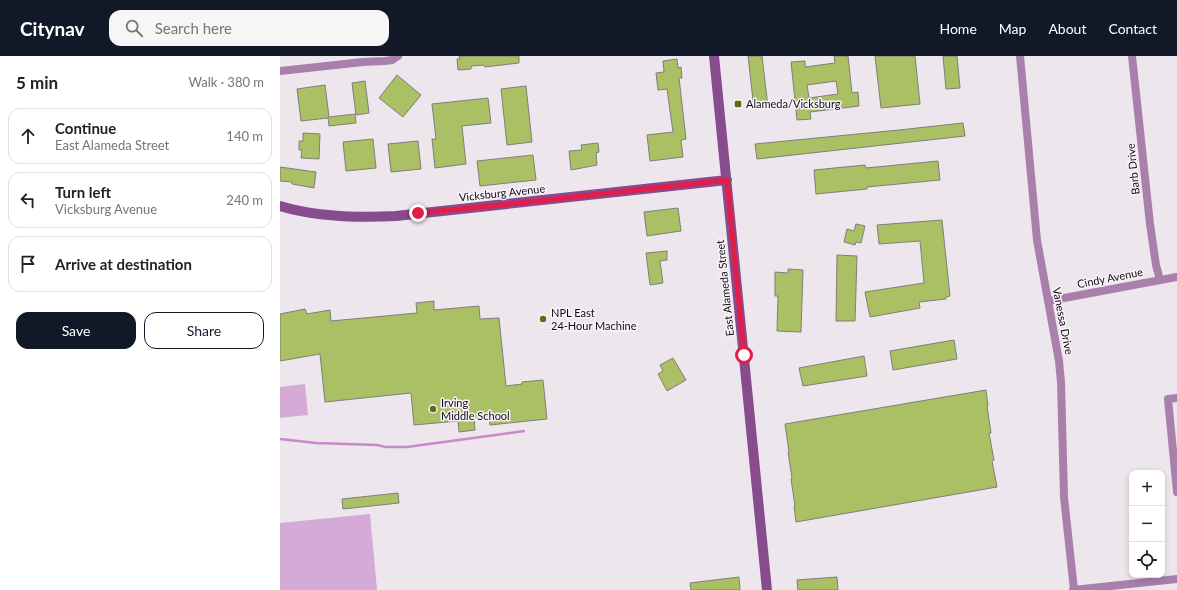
<!DOCTYPE html>
<meta charset="utf-8">
<style>
body{margin:0;font-family:Lato,sans-serif;background:#f6f6f6;color:#222}
.controls{position:absolute;right:12px;bottom:12px;display:grid;overflow:hidden;border-radius:8px;box-shadow:0 2px 6px #0003}
.controls button{width:36px;height:36px;display:grid;place-items:center;padding:0;border:0;border-bottom:1px solid #e0e0e0;background:#fff;color:#222;font:20px sans-serif}
.stop{position:absolute;width:12px;height:12px;margin:-9px;border:3px solid #e11d48;border-radius:50%;background:#fff}
.stop.end{background:#e11d48;border-color:#fff;box-shadow:0 1px 4px #0008}
.list{margin:0;padding:0;list-style:none}
h2{display:flex;justify-content:space-between;align-items:center;height:52px;margin:0;padding:0 16px;font-size:17px}
h2 small{font-size:13px;font-weight:400;color:#767676}
.list li{display:grid;grid-template-columns:26px 1fr auto;gap:12px;align-items:center;box-sizing:border-box;height:56px;margin:0 8px 8px;padding:0 8px;border:1px solid #e0e0e0;border-radius:12px}
.list b{display:block;font-size:15px;white-space:nowrap}
.list p{margin:0;font-size:13px;white-space:nowrap;color:#767676}
.list em{font-size:13px;font-style:normal;color:#767676}
.actions{display:flex;gap:8px;padding:12px 16px}
.actions a{flex:1;padding:9px 0;border:1px solid #111827;border-radius:12px;text-align:center;font-size:14px;color:#111827}
.actions .main{background:#111827;color:#fff}
.icon{flex:none;width:22px;height:22px;fill:none;stroke:currentColor;stroke-width:2;stroke-linecap:round;stroke-linejoin:round}
.map{position:relative;flex:none;width:897px;height:534px;overflow:hidden}
header{display:flex;align-items:center;gap:24px;box-sizing:border-box;height:56px;padding:0 20px;background:#111827;color:#fff}
header strong{font-size:19px}
nav{display:flex;gap:22px;margin-inline-start:auto;font-size:14px}
.search{width:280px;height:36px;background:#f6f6f6;display:flex;align-items:center;gap:10px;box-sizing:border-box;padding:0 14px;border-radius:12px;color:#767676;font-size:15px}
main{display:flex}
aside{flex:1;background:#fff}
.map>svg:first-child{display:block}
.green{fill:#d5aad7}
.lines{fill:none;stroke-linecap:round;stroke-linejoin:round}
.stream{stroke:#c889cd;stroke-width:2.5}
.building{fill:#abbf65;stroke:#7e8078;fill-rule:evenodd}
.street{stroke:#a980ac;stroke-width:8}
.secondary{stroke:#884b8d;stroke-width:10}
.route{stroke:#e11d48;stroke-width:5}
.poi-dot{fill:#5c6c16;stroke:#faf3fb;stroke-width:1.5}
.labels{text-anchor:middle;stroke-width:3;stroke-linejoin:round;paint-order:stroke}
.poi-label{font-size:11px;fill:#0e0c0e;stroke:#faf3fb;text-anchor:start}
.street-label{font-size:11px;fill:#0e0c0e;stroke:#faf3fb}
</style>
<header>
<strong>Citynav</strong>
<div class="search"><svg class="icon" aria-label="search" viewBox="0 0 24 24"><circle cx="10" cy="10" r="6"/><path d="M15 15l6 6"/></svg>Search here</div>
<nav><a>Home</a><a>Map</a><a>About</a><a>Contact</a></nav>
</header>
<main>
<aside>
<h2>5 min<small>Walk · 380 m</small></h2>
<ul class="list">
<li><svg class="icon" aria-label="ahead" viewBox="0 0 24 24"><path d="M12 20V5M6 11l6-6 6 6"/></svg><div><b>Continue</b><p>East Alameda Street</p></div><em>140 m</em></li>
<li><svg class="icon" aria-label="left" viewBox="0 0 24 24"><path d="M17 20v-9H6M10 6l-5 5 5 5"/></svg><div><b>Turn left</b><p>Vicksburg Avenue</p></div><em>240 m</em></li>
<li><svg class="icon" aria-label="arrive" viewBox="0 0 24 24"><path d="M6 21V4h12l-3 4 3 4H6"/></svg><div><b>Arrive at destination</b></div></li>
</ul>
<div class="actions"><a class="main">Save</a><a>Share</a></div>
</aside>
<div class="map">
<svg width="897" height="534" viewBox="0 0 897 534">
<rect width="100%" height="100%" fill="#ede6ed"/>
<path class="green" d="M25 328 28 359 0 362V331Z
M90 458 97 534H0V467Z"/>
<g class="lines">
<path class="stream" d="M0 383 36 387 97 389 106 391H127L244 375"/>
</g>
<path class="building" d="M179 0H239V7L205 11 204 9 191 10V13L178 14 177 3H180Z
M468 0H482L488 51 474 53Z
M554 0H568L572 37 578 36 579 50 530 56 531 63 517 64 511 6 525 5V11L555 7ZM556 25 558 38 529 42 527 29Z
M595 0H635L640 48 601 52Z
M663 0H677L680 32 666 33Z
M397 3 398 12 401 11 402 22H399L406 83 401 84 403 101 370 105 367 79 393 76 387 33 378 34 376 17 384 16 383 5Z
M117 19 141 39 123 61 99 42Z
M85 25 89 57 76 59 72 27Z
M45 29 49 61 75 58 76 67 49 70 48 62 21 65 17 33Z
M246 30 252 86 227 89 221 33Z
M208 42 211 67 182 70 186 108 155 112 152 83H156L152 48Z
M683 67 685 80 477 103 475 88 619 74Z
M23 77 40 78 39 103 21 102 22 94H19V85H23Z
M93 83 96 112 66 115 63 86Z
M138 85 141 113 111 116 108 88Z
M318 87 319 96 316 97 317 109 291 114 289 95 302 94 301 89Z
M253 99 256 124 200 130 197 105Z
M658 105 660 124 587 131V133L536 138 534 114 585 109 586 112Z
M0 111 36 116 34 132 12 128V126L0 125Z
M398 152 401 175 367 180 364 156Z
M662 164 670 240 666 241V243L639 246 640 252 590 261 585 236 644 227 640 185 599 188 597 169Z
M576 168 585 170 581 187 576 186 575 189 564 186 567 173 574 175Z
M387 195V204L380 205 383 227 370 229 366 197Z
M557 199 577 200 575 265H556Z
M508 213 523 214 521 276 497 275 498 240H495V216L508 217Z
M154 245V254L199 250 200 263 219 262 226 330 242 328V326L263 324 267 363 210 369 209 360 194 362 195 374 179 376 178 365 134 369 131 337 45 346 40 298 0 305V258L25 253 27 258 50 254 51 265 137 257 136 247Z
M674 284 677 303 613 314 610 295Z
M584 300 587 320 523 330 519 312Z
M393 302 406 324 387 335 378 318 383 315 380 309Z
M706 334 708 350H707L711 377H709L714 404 712 405 717 431 516 466 514 450H515L511 423 512 422 508 396H509L505 368Z
M118 437 119 447 63 453 62 443Z
M459 521 460 534H411L410 527Z
M557 521 558 534H518L517 524Z"/>
<g class="lines">
<path class="street" d="M740 0 757 184 779 305 781 326 784 441 794 534
M852 0 870 168 876 209 880 224
M0 15 83 6 105 5 112 4 118 0
M768 245 897 221
M897 342 888 343 897 436
M793 534 897 523"/>
<path class="secondary" d="M434 0 487 534
M0 150C37 161 77 162 116 160L447 124"/>
</g>
<g class="lines">
<path class="route" d="M138 157 221 149 447 124 464 299"/>
</g>
<g class="poi-dot">
<rect x="454" y="44" width="8" height="8" rx="2"/>
<circle cx="263" cy="263" r="4"/>
<circle cx="153" cy="353" r="4"/>
</g>
<g class="labels">
<g class="poi-label">
<text x="466" y="52">Alameda/Vicksburg</text>
<text x="271" y="261">NPL East<tspan x="271" dy="13">24-Hour Machine</tspan></text>
<text x="161" y="351">Irving<tspan x="161" dy="13">Middle School</tspan></text>
</g>
<g class="street-label">
<text transform="translate(853 113) rotate(-96)" y="4">Barb Drive</text>
<text transform="translate(222 137) rotate(-6)" y="4">Vicksburg Avenue</text>
<text transform="translate(830 222) rotate(-11)" y="4">Cindy Avenue</text>
<text transform="translate(445 232) rotate(-96)" y="4">East Alameda Street</text>
<text transform="translate(783 265) rotate(79)" y="4">Vanessa Drive</text>
</g>
</g>
</svg>
<div class="controls">
<button>+</button>
<button>−</button>
<button><svg class="icon" aria-label="locate" viewBox="0 0 24 24"><circle cx="12" cy="12" r="6"/><path d="M12 2v4M12 18v4M2 12h4M18 12h4"/></svg></button>
</div>
<div class="stop" style="left:464px;top:299px"></div>
<div class="stop end" style="left:138px;top:157px"></div>
</div>
</main>
